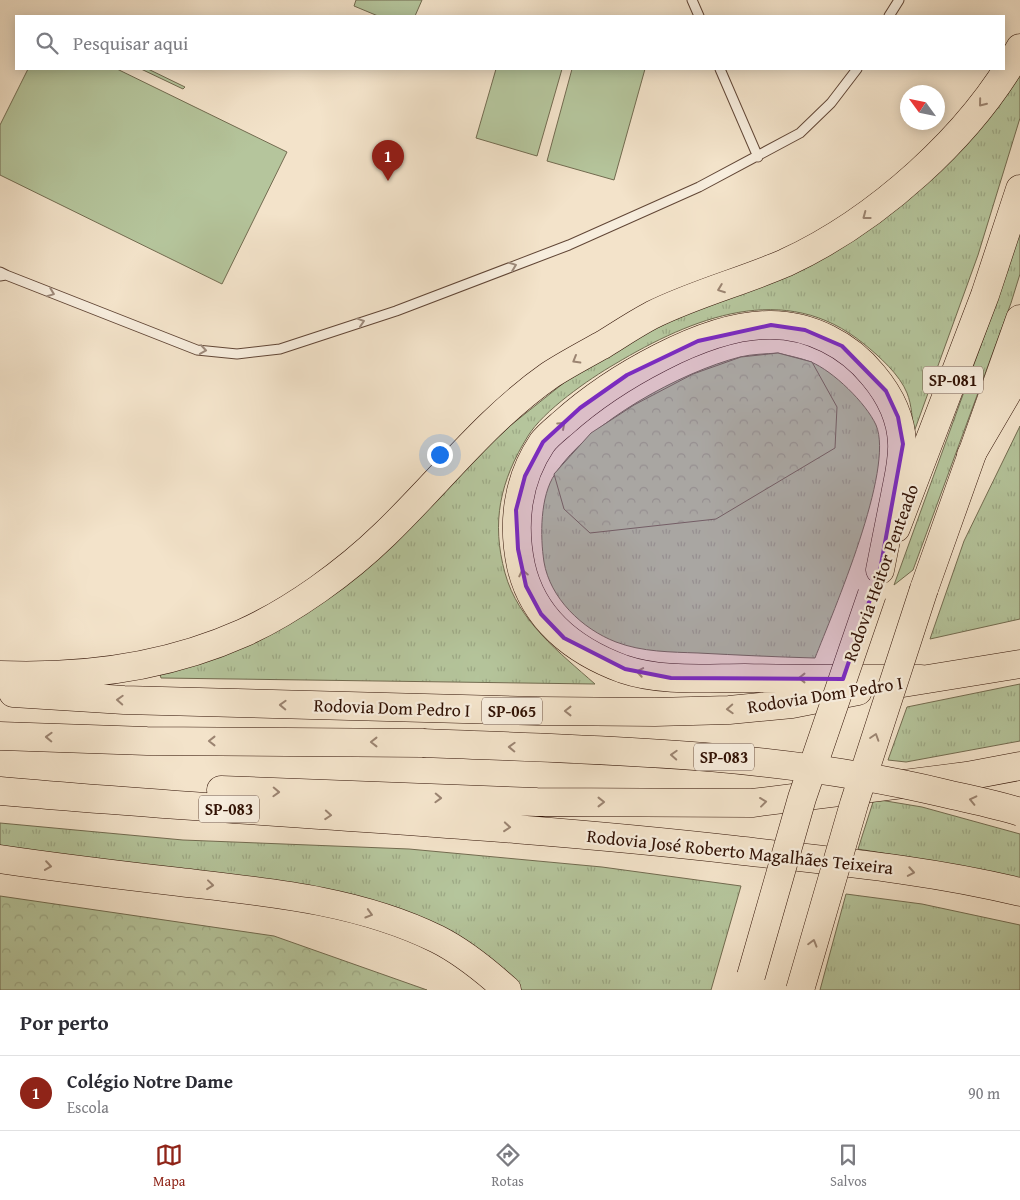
<!DOCTYPE html>
<html lang="pt">
<meta charset="utf-8">
<style>
body{margin:0;font-family:"Gentium Book Plus",serif;background:#f2f2f3;color:#2b2b33}
.compass{position:absolute;left:900px;top:85px;width:45px;height:45px;border-radius:50%;background:#fff;box-shadow:0 2px 12px #0003;rotate:303deg}
.you{position:absolute;left:439px;top:454px;width:18px;height:18px;margin:-12px;border:4px solid #fff;border-radius:50%;background:#1a73e8;box-shadow:0 0 0 8px #1a73e833}
.badge{display:grid;place-items:center;width:32px;height:32px;border-radius:50%;background:#8f2418;color:#fff;font-size:16px;font-weight:700}
.pin{position:absolute;translate:-50% -41px;filter:drop-shadow(0 1px 2px #0008)}
.pin::after{content:'';position:absolute;top:26px;width:18px;height:15px;background:inherit;clip-path:polygon(0 0,100% 0,50% 100%)}
.list{margin:0;padding:0;list-style:none}
h2{display:flex;justify-content:space-between;align-items:center;height:65px;margin:0;padding:0 20px;font-size:21px}
h2 small{font-size:16px;font-weight:400;color:#7c7c81}
.list li{display:grid;grid-template-columns:32px 1fr auto;gap:15px;align-items:center;box-sizing:border-box;height:75px;padding:0 20px;border-top:1px solid #e1e1e2}
.list b{display:block;font-size:19px;white-space:nowrap}
.list p{margin:0;font-size:16px;white-space:nowrap;color:#7c7c81}
.list em{font-size:16px;font-style:normal;color:#7c7c81}
.icon{flex:none;width:28px;height:28px;fill:none;stroke:currentColor;stroke-width:2;stroke-linecap:round;stroke-linejoin:round}
.map{position:relative;flex:none;width:1020px;height:990px;overflow:hidden}
.search{position:absolute;background:#fff;box-shadow:0 2px 12px #0003;left:15px;right:15px;top:15px;height:55px;display:flex;align-items:center;gap:12px;box-sizing:border-box;padding:0 18px;border-radius:0px;color:#7c7c81;font-size:19px}
.sheet{height:140px;background:#fff}
nav{display:flex;justify-content:space-around;align-items:center;box-sizing:border-box;height:70px;border-top:1px solid #e1e1e2;background:#fff;font-size:14px;color:#7c7c81}
nav a{display:grid;justify-items:center;gap:2px}
nav .on{color:#8f2418}
.map>svg:first-child{display:block}
.grass{fill:url(#grass-tufts);stroke:#726b50}
.forest{fill:url(#forest-crowns);stroke:#726b50}
.pitch{fill:#b5c59c;stroke:#726b50}
.lines{fill:none;stroke-linecap:round;stroke-linejoin:round}
.service-casing{stroke:#614636;stroke-width:11}
.primary-casing{stroke:#301104;stroke-width:29}
.motorway-casing{stroke:#301104;stroke-width:29}
.service{stroke:#f7eddd;stroke-width:9}
.primary{stroke:#f3e3ca;stroke-width:28}
.motorway{stroke:#f3e3ca;stroke-width:28}
.primary-bridge-casing{stroke:#301104;stroke-width:29;stroke-linecap:butt}
.motorway-bridge-casing{stroke:#301104;stroke-width:29;stroke-linecap:butt}
.primary-bridge{stroke:#f3e3ca;stroke-width:28}
.motorway-bridge{stroke:#f3e3ca;stroke-width:28}
.oneway{stroke:#9b8471}
.oneway2{stroke:#9d8a7b}
.marked{fill:#7b2cbf;fill-opacity:0.2;stroke:#7b2cbf;stroke-width:4;stroke-linejoin:round}
.labels{text-anchor:middle;stroke-width:4.5;stroke-linejoin:round;paint-order:stroke}
.shield{fill:#f7eddd;stroke:#6c5345;stroke-width:1}
.shield-label{font-size:16px;font-weight:bold;fill:#301104}
.street-label{font-size:18px;fill:#301104;stroke:#f7eddd}
</style>
<div class="map">
<svg width="1020" height="990" viewBox="0 0 1020 990">
<defs>
<pattern id="grass-tufts" width="24" height="20" patternUnits="userSpaceOnUse" patternTransform="scale(1.25)"><rect width="24" height="20" fill="#b5c59c"/><path d="M3 7l-1-3M5 7V3M7 7l1-3M15 17l-1-3M17 17v-4M19 17l1-3" fill="none" stroke="#9ca885"/></pattern>
<pattern id="forest-crowns" width="20" height="18" patternUnits="userSpaceOnUse" patternTransform="scale(1.25)"><rect width="20" height="18" fill="#b5c59c"/><path d="M2 6a3 3 0 1 1 6 0M12 15a3 3 0 1 1 6 0" fill="none" stroke="#9ca885"/></pattern>
</defs>
<rect width="100%" height="100%" fill="#f3e3ca"/>
<filter id="stains"><feTurbulence type="fractalNoise" baseFrequency=".004" numOctaves="4"/><feColorMatrix values="0 0 0 0 .2 0 0 0 0 .09 0 0 0 0 .02 0 0 0 .5 -.17"/></filter>
<radialGradient id="worn" r=".72"><stop offset=".6" stop-color="#630" stop-opacity="0"/><stop offset="1" stop-color="#630" stop-opacity=".3"/></radialGradient>
<path class="grass" d="M1020 68V118L978 255 914 432C912 420 912 405 907 393 900 375 879 356 864 344 785 279 692 318 615 364 589 379 543 411 528 436 500 481 491 522 505 573 518 621 560 653 595 684L161 678 159 671 213 653 472 461 511 425 580 370 628 342 673 320 810 264Z
M1020 228V274L1011 303 913 570 894 585 998 298Z
M778 353C789 356 801 358 811 362 833 371 866 403 876 425 895 469 833 612 815 658 776 657 737 655 698 653 671 652 642 652 616 642 582 629 550 598 544 562 540 536 540 496 555 474 589 422 681 372 740 357 752 354 766 354 778 353Z
M1020 426V619L930 639 964 541Z
M1020 684V741L906 762 888 760 907 707Z
M874 799 922 807 1020 834V879L961 866 858 849Z
M0 823 183 840 409 849 602 867 741 886 711 990H521L501 970 469 945 0 850Z
M846 894 922 904 1020 925V990H820Z"/>
<path class="forest" d="M778 353 812 362 837 407 835 448 716 519 590 533 564 509 554 474 591 433 634 405 693 374 741 357Z
M0 896 274 936 427 990H0Z"/>
<path class="pitch" d="M356 0H422L415 16H378L354 6Z
M28 69H117L287 152 222 284 0 175V125Z
M141 69H148L185 87 183 89Z
M496 69H562L537 156 476 138Z
M572 69H645L614 180 547 161Z"/>
<g class="lines">
<defs>
<path id="service" d="M692 0 699 16
M889 16 899 0
M720 69 758 157
M0 272 6 275 0 276
M6 275 197 350 237 354 280 349 396 311 569 245 699 187 800 133 831 103 857 69"/>
<path id="primary" d="M896 528 985 295 1020 189
M924 589 1020 319"/>
<path id="motorway" d="M971 455 1020 371
M880 570C885 545 890 520 895 495 898 479 903 460 902 443 901 417 889 394 873 375 849 345 810 325 771 325 705 324 611 380 563 423 556 429 547 436 542 443 517 480 512 524 521 566 533 619 574 651 623 669 661 682 705 678 745 678 804 679 862 679 921 679
M0 675C82 678 167 667 243 633 292 611 346 572 385 534 440 481 487 419 550 375 567 364 586 354 604 344 620 334 635 324 652 315 694 294 741 282 785 263 876 221 971 137 1020 48
M903 683 1020 664
M13 693 124 700 537 711 655 712 729 710 792 704 858 691
M0 736 147 741 423 743
M221 790 537 802 752 803 967 776 1020 766
M0 791C245 813 490 822 735 850 830 861 926 869 1020 892
M0 859C60 868 120 875 180 882 267 892 358 900 437 939 463 952 486 971 507 990"/>
</defs>
<use href="#service" class="service-casing"/>
<use href="#primary" class="primary-casing"/>
<use href="#motorway" class="motorway-casing"/>
<use href="#service" class="service"/>
<use href="#primary" class="primary"/>
<use href="#motorway" class="motorway"/>
<defs>
<path id="primary-bridge" d="M751 976 802 798 872 594
M800 990 854 804 924 589"/>
<path id="motorway-bridge" d="M423 743C597 750 772 752 943 793 968 799 995 804 1020 812"/>
</defs>
<use href="#primary-bridge" class="primary-bridge-casing"/>
<use href="#motorway-bridge" class="motorway-bridge-casing"/>
<use href="#primary-bridge" class="primary-bridge"/>
<use href="#motorway-bridge" class="motorway-bridge"/>
</g>
<defs><path id="oneway-chevron" d="M-2-3.5L2.5 0L-2 3.5" fill="none" stroke-width="1.6" stroke-linecap="round" stroke-linejoin="round" transform="scale(1.25)"/></defs>
<g class="oneway">
<use href="#oneway-chevron" transform="translate(982 103) rotate(129)"/>
<use href="#oneway-chevron" transform="translate(866 216) rotate(143)"/>
<use href="#oneway-chevron" transform="translate(721 289) rotate(159)"/>
<use href="#oneway-chevron" transform="translate(576 360) rotate(150)"/>
<use href="#oneway-chevron" transform="translate(562 425) rotate(-42)"/>
<use href="#oneway-chevron" transform="translate(523 573) rotate(-102)"/>
<use href="#oneway-chevron" transform="translate(640 672) rotate(-170)"/>
<use href="#oneway-chevron" transform="translate(802 678) rotate(-180)"/>
<use href="#oneway-chevron" transform="translate(120 700) rotate(-177)"/>
<use href="#oneway-chevron" transform="translate(283 705) rotate(-178)"/>
<use href="#oneway-chevron" transform="translate(730 709) rotate(177)"/>
<use href="#oneway-chevron" transform="translate(568 711) rotate(-180)"/>
<use href="#oneway-chevron" transform="translate(49 737) rotate(-178)"/>
<use href="#oneway-chevron" transform="translate(875 737) rotate(-72)"/>
<use href="#oneway-chevron" transform="translate(212 741) rotate(-180)"/>
<use href="#oneway-chevron" transform="translate(374 742) rotate(-180)"/>
<use href="#oneway-chevron" transform="translate(512 747) rotate(-178)"/>
<use href="#oneway-chevron" transform="translate(674 755) rotate(-177)"/>
<use href="#oneway-chevron" transform="translate(276 792) rotate(2)"/>
<use href="#oneway-chevron" transform="translate(438 798) rotate(2)"/>
<use href="#oneway-chevron" transform="translate(973 800) rotate(-167)"/>
<use href="#oneway-chevron" transform="translate(601 802)"/>
<use href="#oneway-chevron" transform="translate(763 802) rotate(-7)"/>
<use href="#oneway-chevron" transform="translate(328 815) rotate(4)"/>
<use href="#oneway-chevron" transform="translate(507 827) rotate(5)"/>
<use href="#oneway-chevron" transform="translate(48 866) rotate(8)"/>
<use href="#oneway-chevron" transform="translate(911 872) rotate(10)"/>
<use href="#oneway-chevron" transform="translate(210 885) rotate(6)"/>
<use href="#oneway-chevron" transform="translate(369 914) rotate(16)"/>
<use href="#oneway-chevron" transform="translate(813 943) rotate(-74)"/>
</g>
<g class="oneway2">
<use href="#oneway-chevron" transform="translate(513 266) rotate(-21)"/>
<use href="#oneway-chevron" transform="translate(51 293) rotate(21)"/>
<use href="#oneway-chevron" transform="translate(361 322) rotate(-18)"/>
<use href="#oneway-chevron" transform="translate(203 350) rotate(8)"/>
</g>
<path class="marked" d="M771 325 805 330 842 346 886 391 898 417 903 444 880 570 843 679 671 678 625 669 564 638 541 614 526 586 518 549 516 510 525 476 543 442 580 408 627 375 698 341Z"/>
<g class="labels">
<g class="shield">
<rect x="923" y="366.5" width="60" height="27" rx="4"/>
<rect x="482" y="697.5" width="60" height="27" rx="4"/>
<rect x="694" y="743.5" width="60" height="27" rx="4"/>
<rect x="199" y="795.5" width="60" height="27" rx="4"/>
</g>
<g class="shield-label">
<text x="953" y="386">SP-081</text>
<text x="512" y="717">SP-065</text>
<text x="724" y="763">SP-083</text>
<text x="229" y="815">SP-083</text>
</g>
<g class="street-label">
<text transform="translate(881 573) rotate(-70)" y="6">Rodovia Heitor Penteado</text>
<text transform="translate(825 695) rotate(-9)" y="6">Rodovia Dom Pedro I</text>
<text transform="translate(392 708) rotate(2)" y="6">Rodovia Dom Pedro I</text>
<text transform="translate(740 852) rotate(6)" y="6">Rodovia José Roberto Magalhães Teixeira</text>
</g>
</g>
<rect width="100%" height="100%" filter="url(#stains)"/>
<rect width="100%" height="100%" fill="url(#worn)"/>
</svg>
<svg class="compass" viewBox="-18 -18 36 36"><path d="M0-13l5 13h-10z" fill="#e53935"/><path d="M0 13l5-13h-10z" fill="#7c7c81"/></svg>
<div class="you"></div>
<div class="pin badge" style="left:388px;top:181px">1</div>
<div class="search"><svg class="icon" aria-label="search" viewBox="0 0 24 24"><circle cx="10" cy="10" r="6"/><path d="M15 15l6 6"/></svg>Pesquisar aqui</div>
</div>
<section class="sheet">
<h2>Por perto<small></small></h2>
<ul class="list">
<li><span class="badge">1</span><div><b>Colégio Notre Dame</b><p>Escola</p></div><em>90 m</em></li>
</ul>
</section>
<nav>
<a class="on"><svg class="icon" aria-label="map" viewBox="0 0 24 24"><path d="M3 6l6-2 6 2 6-2v14l-6 2-6-2-6 2zM9 4v14M15 6v14"/></svg>Mapa</a>
<a><svg class="icon" aria-label="directions" viewBox="0 0 24 24"><path d="M12 3l9 9-9 9-9-9zM9 14v-3h6M13 9l2 2-2 2"/></svg>Rotas</a>
<a><svg class="icon" aria-label="saved" viewBox="0 0 24 24"><path d="M7 4h10v16l-5-4-5 4z"/></svg>Salvos</a>
</nav>
